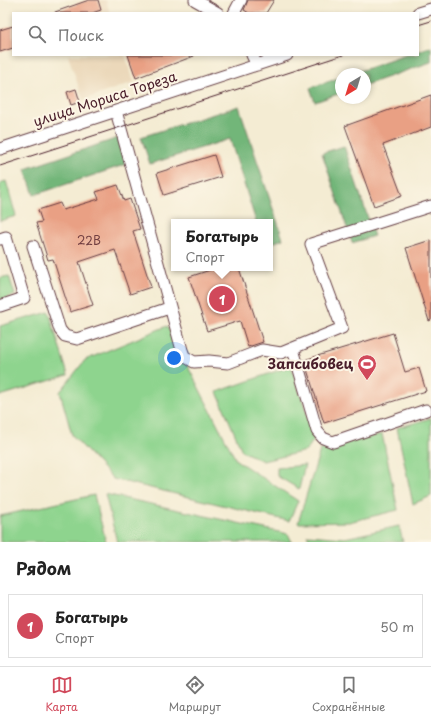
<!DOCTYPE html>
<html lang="ru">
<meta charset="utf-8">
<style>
body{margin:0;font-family:"Playpen Sans",sans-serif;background:#f6f6f6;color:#222}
.compass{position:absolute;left:335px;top:68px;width:36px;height:36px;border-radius:50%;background:#fff;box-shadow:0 2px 6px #0003;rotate:218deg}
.you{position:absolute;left:174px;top:358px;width:14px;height:14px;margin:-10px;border:3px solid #fff;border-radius:50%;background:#1a73e8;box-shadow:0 0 0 6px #1a73e833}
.badge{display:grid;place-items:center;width:26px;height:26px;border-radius:50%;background:#d1495b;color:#fff;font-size:13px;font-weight:700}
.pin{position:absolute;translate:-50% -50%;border:2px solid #fff;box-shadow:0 1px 4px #0006}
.popup{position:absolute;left:171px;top:219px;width:102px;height:52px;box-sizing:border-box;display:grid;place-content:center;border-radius:0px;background:#fff;filter:drop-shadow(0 1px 3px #0005);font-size:13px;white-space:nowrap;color:#767676}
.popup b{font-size:15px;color:#222}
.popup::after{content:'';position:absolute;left:50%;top:100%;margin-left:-8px;border:8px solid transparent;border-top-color:#fff}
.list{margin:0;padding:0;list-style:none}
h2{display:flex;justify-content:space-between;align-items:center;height:52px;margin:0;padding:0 16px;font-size:17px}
h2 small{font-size:13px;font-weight:400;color:#767676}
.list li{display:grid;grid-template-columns:26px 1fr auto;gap:12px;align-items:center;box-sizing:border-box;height:64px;margin:0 8px 8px;padding:0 8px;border:1px solid #e0e0e0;border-radius:0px}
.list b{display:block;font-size:15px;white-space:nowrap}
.list p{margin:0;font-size:13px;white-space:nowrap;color:#767676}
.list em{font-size:13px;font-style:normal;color:#767676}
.icon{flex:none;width:22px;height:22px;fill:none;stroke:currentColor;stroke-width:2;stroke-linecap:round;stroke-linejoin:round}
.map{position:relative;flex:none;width:431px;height:542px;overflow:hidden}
.search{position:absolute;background:#fff;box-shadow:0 2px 6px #0003;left:12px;right:12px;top:12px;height:44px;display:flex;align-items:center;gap:10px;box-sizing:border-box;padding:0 14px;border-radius:0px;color:#767676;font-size:15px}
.sheet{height:124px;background:#fff}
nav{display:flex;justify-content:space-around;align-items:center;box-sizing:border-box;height:56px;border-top:1px solid #e0e0e0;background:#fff;font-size:11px;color:#767676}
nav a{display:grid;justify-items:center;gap:2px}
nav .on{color:#d1495b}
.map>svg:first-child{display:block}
.built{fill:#ebd8ba}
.green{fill:#8ed48e;stroke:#6c7a5c}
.forest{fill:#72b679;stroke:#5e6a52}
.building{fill:#e9a084}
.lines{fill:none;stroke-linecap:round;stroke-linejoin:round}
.minor-casing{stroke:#643e44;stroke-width:13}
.minor{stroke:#fff;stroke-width:11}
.tram{stroke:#4a1f2b;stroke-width:1}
.labels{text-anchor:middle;stroke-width:4;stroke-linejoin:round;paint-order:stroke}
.number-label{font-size:12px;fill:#723f41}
.street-label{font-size:14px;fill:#4a1f2b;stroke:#fcf5e5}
.poi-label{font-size:14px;font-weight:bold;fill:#4a1f2b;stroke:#fcf5e5;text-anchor:end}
</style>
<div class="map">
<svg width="431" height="542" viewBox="0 0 431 542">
<rect width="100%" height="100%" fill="#fcf5e5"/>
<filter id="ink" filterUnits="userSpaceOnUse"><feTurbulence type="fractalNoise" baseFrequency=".025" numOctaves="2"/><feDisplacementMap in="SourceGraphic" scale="8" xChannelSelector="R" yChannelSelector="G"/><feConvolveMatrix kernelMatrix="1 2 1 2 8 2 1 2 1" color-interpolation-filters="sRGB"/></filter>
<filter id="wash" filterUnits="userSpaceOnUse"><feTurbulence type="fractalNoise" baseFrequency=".012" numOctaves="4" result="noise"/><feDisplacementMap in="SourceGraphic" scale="16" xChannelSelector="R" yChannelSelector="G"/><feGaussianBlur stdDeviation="0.9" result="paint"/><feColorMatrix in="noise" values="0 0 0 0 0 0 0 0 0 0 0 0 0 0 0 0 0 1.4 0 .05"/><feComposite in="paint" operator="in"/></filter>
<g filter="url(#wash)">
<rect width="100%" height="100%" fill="#f4ecd3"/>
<path class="built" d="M87 0H106L110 13H53Z
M68 55H125L134 82 83 100Z"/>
<path class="green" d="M6 181 16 216 0 221V183Z
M9 276 15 295 0 300V278Z
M49 312 68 375 0 396V326Z
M167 326 236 460 298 501 289 521 113 479 72 435 60 392 85 360Z
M291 366 315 438 306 451 263 461 242 451 217 392Z
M431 418V496L413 504 397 428Z
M382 434 398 510 349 522 298 523 320 450Z
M305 465 299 489 277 476V468Z
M105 494 288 534 292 542H117Z
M94 495 106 542H0V516Z
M399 526 403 542H311L307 535 345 538Z"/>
<path class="forest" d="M431 46V62L365 85V74H351L406 55H418V51Z
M341 77V93L315 102 310 88Z
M239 106 283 239 270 244V222H256L230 139 150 164 141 137Z
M118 138 127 164 34 195 25 169Z
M344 146 374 236 352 243 322 153Z"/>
<g id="blocks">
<path class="building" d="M89 0H98L101 10 92 13H55V12Z
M248 0H274L266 13H249L244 10Z
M13 26V48L0 52V30Z
M128 55H194V56L136 78Z
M76 89 80 102 71 105 67 92Z
M431 95V127L383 145 402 196 374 206 345 126Z
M214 155 221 177 164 195 157 173Z
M118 185 124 201 130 199 140 229 133 231 151 287 130 294 115 250 79 262 93 305 70 312 53 259 48 260 36 223 42 222 38 210 60 203 63 210 99 199 96 192Z
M431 240V320L429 321 406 248Z
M216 268H239L263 342 248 347 240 321 207 331 189 277Z
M393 333 405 372 419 368 426 391 324 423 304 360Z"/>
</g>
</g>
<g filter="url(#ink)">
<use href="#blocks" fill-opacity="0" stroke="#643e44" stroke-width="1"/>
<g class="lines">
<defs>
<path id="minor" d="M195 0 218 13
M234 13 241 0
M418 13 431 9
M252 55 257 65
M116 111 182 350 184 356 194 362 209 361 228 363 262 350 281 353 342 328 311 244 431 206
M0 149 287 55
M0 239 6 237 24 298 0 306
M33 246 60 330 65 336 77 339 169 308
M293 349 317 431 323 438 333 442 426 410"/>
</defs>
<use href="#minor" class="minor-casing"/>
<use href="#minor" class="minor"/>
<path class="tram" d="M418 25 431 21
M0 166 343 55"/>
</g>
</g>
<defs>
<symbol id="stadium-pin" viewBox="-11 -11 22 30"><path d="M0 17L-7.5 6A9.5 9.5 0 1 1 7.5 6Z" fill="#d1495b" stroke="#fcf5e5"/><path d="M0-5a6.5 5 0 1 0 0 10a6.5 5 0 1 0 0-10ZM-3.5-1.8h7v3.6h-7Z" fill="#fff"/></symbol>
</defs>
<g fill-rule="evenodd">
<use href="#stadium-pin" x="356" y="353" width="22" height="30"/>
</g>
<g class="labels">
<g class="number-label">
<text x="89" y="245">22В</text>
</g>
<g class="street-label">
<text transform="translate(105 99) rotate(-18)" y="5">улица Мориса Тореза</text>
</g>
<g class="poi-label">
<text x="353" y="369">Запсибовец</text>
</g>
</g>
</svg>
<svg class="compass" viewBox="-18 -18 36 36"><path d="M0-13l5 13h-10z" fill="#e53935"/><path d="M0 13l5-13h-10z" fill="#767676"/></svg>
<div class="you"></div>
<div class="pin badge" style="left:222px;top:299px">1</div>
<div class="popup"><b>Богатырь</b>Спорт</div>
<div class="search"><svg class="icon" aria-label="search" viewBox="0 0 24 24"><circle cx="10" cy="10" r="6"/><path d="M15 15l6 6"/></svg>Поиск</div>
</div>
<section class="sheet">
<h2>Рядом<small></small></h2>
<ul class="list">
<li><span class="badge">1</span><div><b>Богатырь</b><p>Спорт</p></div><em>50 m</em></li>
</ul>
</section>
<nav>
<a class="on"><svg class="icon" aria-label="map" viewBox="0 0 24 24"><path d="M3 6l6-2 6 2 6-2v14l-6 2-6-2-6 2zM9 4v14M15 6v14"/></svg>Карта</a>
<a><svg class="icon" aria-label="directions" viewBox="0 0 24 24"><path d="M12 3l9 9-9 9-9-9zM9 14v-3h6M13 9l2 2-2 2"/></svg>Маршрут</a>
<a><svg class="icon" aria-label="saved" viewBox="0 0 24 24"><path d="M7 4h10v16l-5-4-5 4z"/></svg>Сохранённые</a>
</nav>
